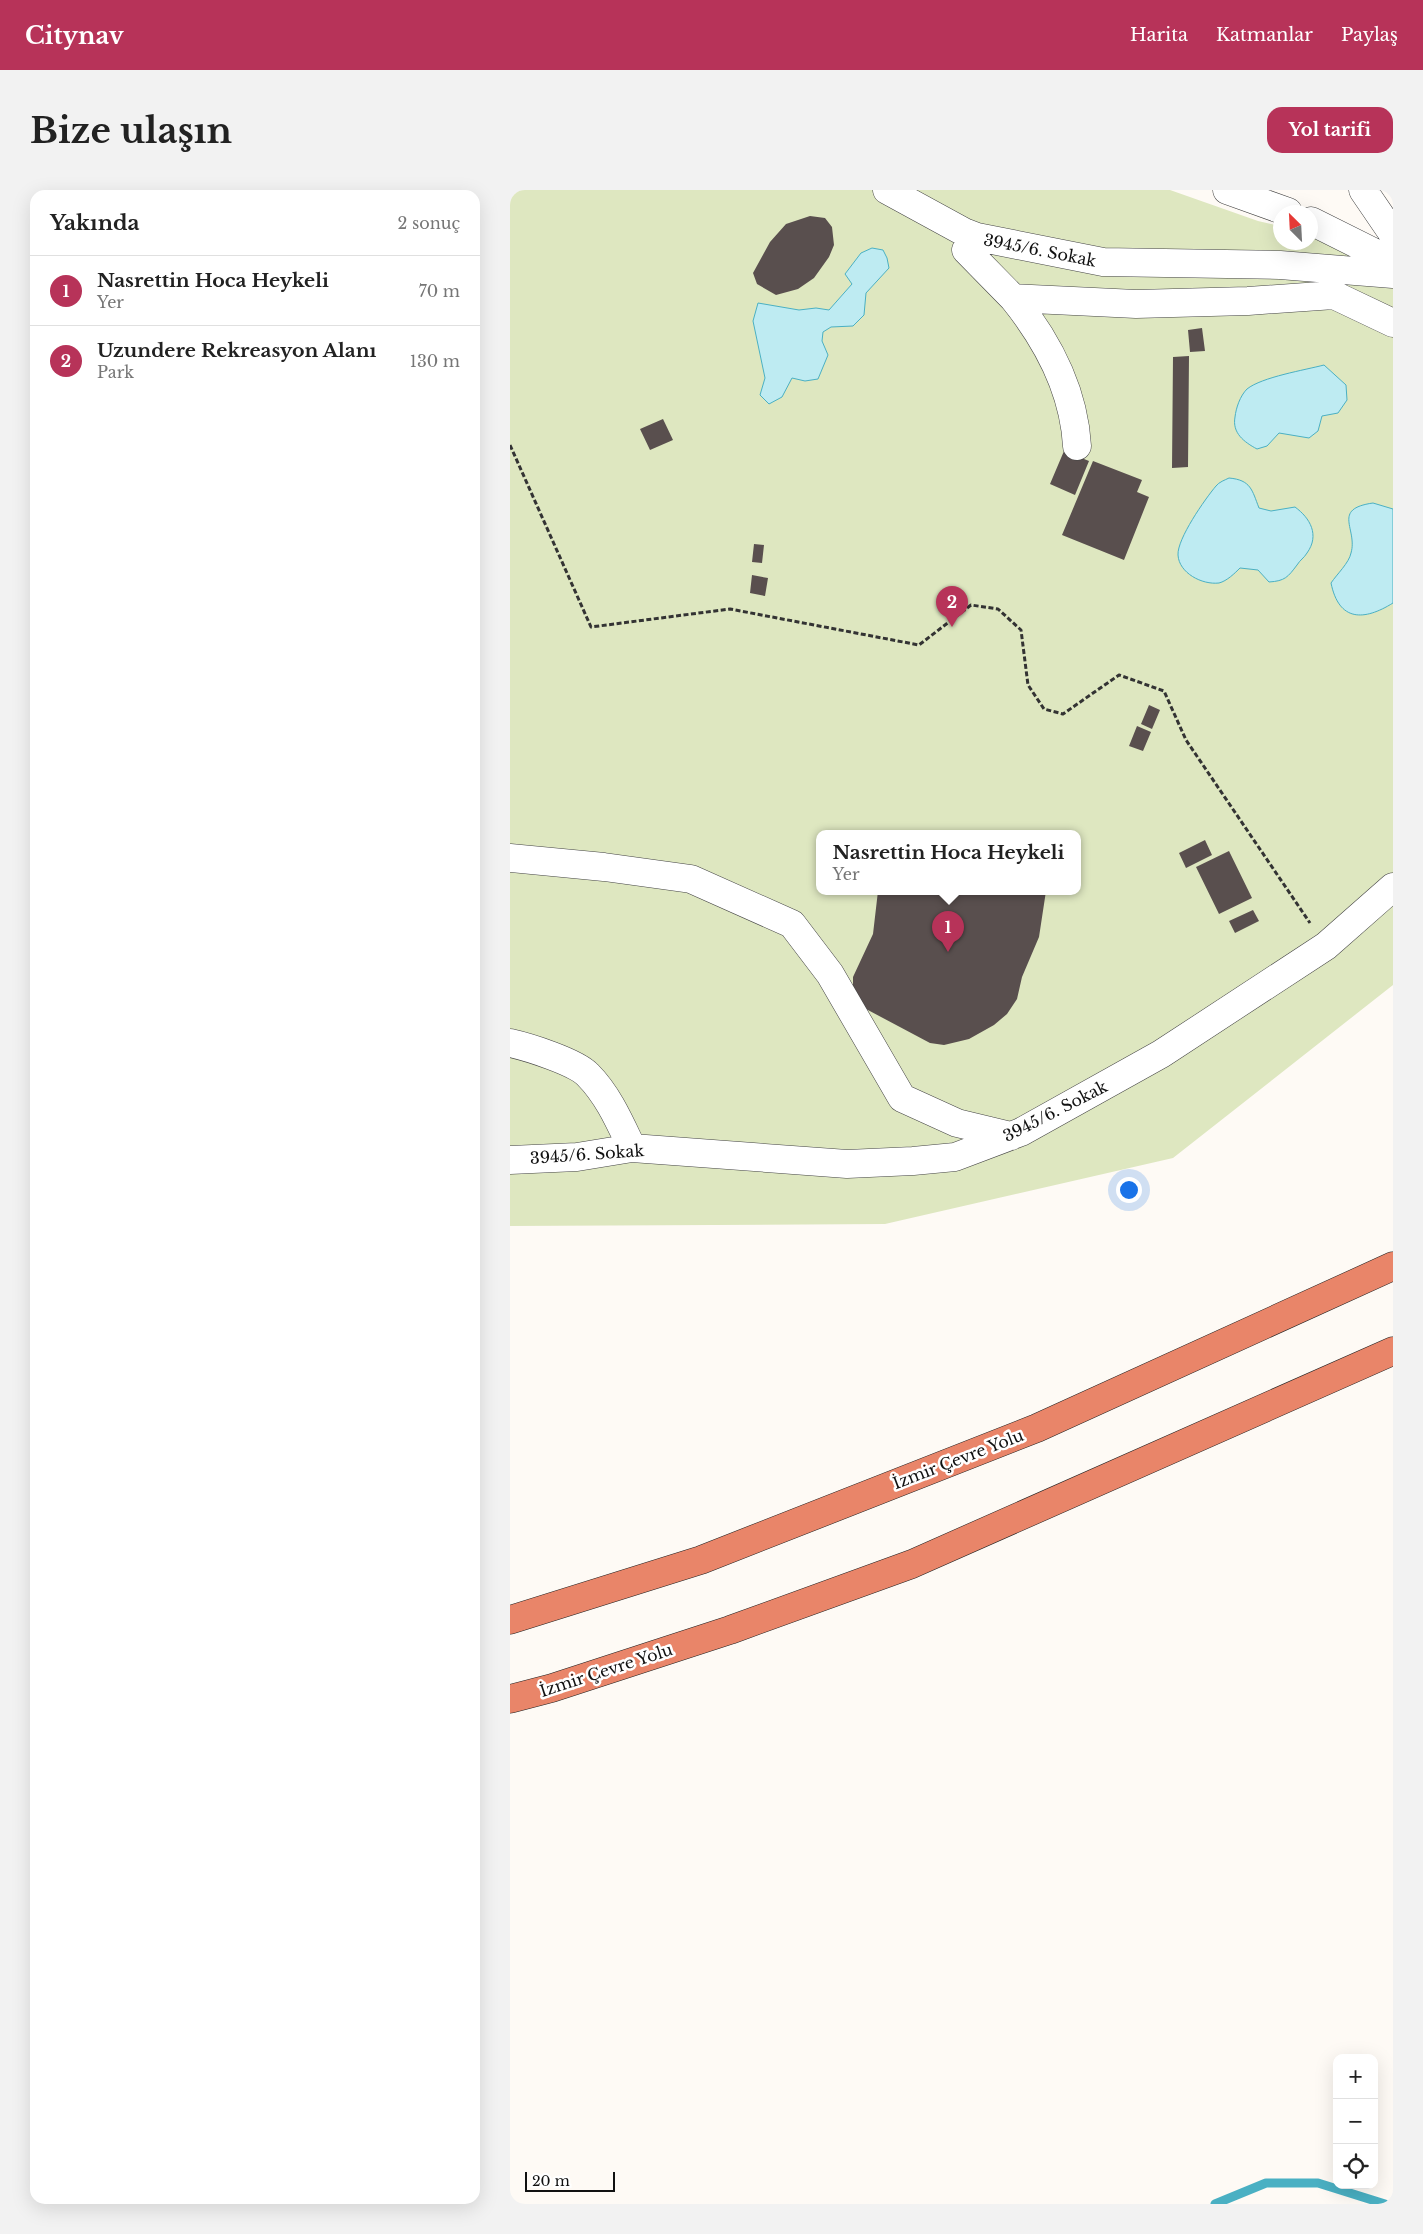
<!DOCTYPE html>
<html lang="tr">
<meta charset="utf-8">
<style>
body{margin:0;font-family:"Libre Baskerville",serif;background:#f2f2f2;color:#222}
.controls{position:absolute;right:15px;bottom:15px;display:grid;overflow:hidden;border-radius:10px;box-shadow:0 5px 20px #0002}
.controls button{width:45px;height:45px;display:grid;place-items:center;padding:0;border:0;border-bottom:1px solid #e0e0e0;background:#fff;color:#222;font:25px sans-serif}
.compass{position:absolute;left:763px;top:15px;width:45px;height:45px;border-radius:50%;background:#fff;box-shadow:0 5px 20px #0002;rotate:336deg}
.scale{position:absolute;left:15px;bottom:12px;width:90px;box-sizing:border-box;padding-left:5px;border:2px solid #111;border-top:0;font-size:14px;line-height:18px;white-space:nowrap;color:#111;-webkit-text-stroke:4px #fff;paint-order:stroke}
.you{position:absolute;left:618px;top:999px;width:18px;height:18px;margin:-12px;border:4px solid #fff;border-radius:50%;background:#1a73e8;box-shadow:0 0 0 8px #1a73e833}
.badge{display:grid;place-items:center;width:32px;height:32px;border-radius:50%;background:#b73359;color:#fff;font-size:16px;font-weight:700}
.pin{position:absolute;translate:-50% -41px;filter:drop-shadow(0 1px 2px #0008)}
.pin::after{content:'';position:absolute;top:26px;width:18px;height:15px;background:inherit;clip-path:polygon(0 0,100% 0,50% 100%)}
.popup{position:absolute;left:306px;top:640px;width:265px;height:65px;box-sizing:border-box;display:grid;place-content:center;border-radius:10px;background:#fff;filter:drop-shadow(0 1px 4px #0005);font-size:16px;white-space:nowrap;color:#767676}
.popup b{font-size:19px;color:#222}
.popup::after{content:'';position:absolute;left:50%;top:100%;margin-left:-10px;border:10px solid transparent;border-top-color:#fff}
.list{margin:0;padding:0;list-style:none}
h2{display:flex;justify-content:space-between;align-items:center;height:65px;margin:0;padding:0 20px;font-size:21px}
h2 small{font-size:16px;font-weight:400;color:#767676}
.list li{display:grid;grid-template-columns:32px 1fr auto;gap:15px;align-items:center;box-sizing:border-box;height:70px;padding:0 20px;border-top:1px solid #e0e0e0}
.list b{display:block;font-size:19px;white-space:nowrap}
.list p{margin:0;font-size:16px;white-space:nowrap;color:#767676}
.list em{font-size:16px;font-style:normal;color:#767676}
.icon{flex:none;width:28px;height:28px;fill:none;stroke:currentColor;stroke-width:2;stroke-linecap:round;stroke-linejoin:round}
.map{position:relative;flex:none;width:883px;height:2014px;overflow:hidden;border-radius:15px}
header{display:flex;align-items:center;gap:30px;box-sizing:border-box;height:70px;padding:0 25px;background:#b73359;color:#fff}
header strong{font-size:24px}
nav{display:flex;gap:28px;margin-inline-start:auto;font-size:18px}
.intro{display:flex;align-items:center;justify-content:space-between;box-sizing:border-box;height:120px;padding:0 30px}
h1{margin:0;font-size:35px}
.button{padding:12px 22px;border-radius:15px;background:#b73359;color:#fff;font-size:18px;font-weight:700}
main{display:flex;gap:30px;padding:0 30px}
aside{flex:1;background:#fff;border-radius:15px;box-shadow:0 5px 20px #0002}
.map>svg:first-child{display:block}
.green{fill:#dee7c0;fill-rule:evenodd}
.water{fill:#beebf2;stroke:#4ab0c3}
.lines{fill:none;stroke-linecap:round;stroke-linejoin:round}
.stream{stroke:#4ab0c3;stroke-width:9}
.building{fill:#594f4e}
.minor-casing{stroke:#444;stroke-width:29}
.highway-casing{stroke:#222;stroke-width:29}
.path{stroke:#333;stroke-width:3;stroke-dasharray:5 2.5;stroke-linecap:butt}
.minor{stroke:#fff;stroke-width:28}
.highway{stroke:#e98569;stroke-width:28}
.labels{text-anchor:middle;stroke-width:5;stroke-linejoin:round;paint-order:stroke}
.street-label{font-size:16px;fill:#111;stroke:#fff}
</style>
<header>
<strong>Citynav</strong>
<nav><a>Harita</a><a>Katmanlar</a><a>Paylaş</a></nav>
</header>
<div class="intro"><h1>Bize ulaşın</h1><a class="button">Yol tarifi</a></div>
<main>
<aside>
<h2>Yakında<small>2 sonuç</small></h2>
<ul class="list">
<li><span class="badge">1</span><div><b>Nasrettin Hoca Heykeli</b><p>Yer</p></div><em>70 m</em></li>
<li><span class="badge">2</span><div><b>Uzundere Rekreasyon Alanı</b><p>Park</p></div><em>130 m</em></li>
</ul>
</aside>
<div class="map">
<svg width="883" height="2014" viewBox="0 0 883 2014">
<rect width="100%" height="100%" fill="#fefaf5"/>
<path class="green" d="M0 0H660L748 31 770 36 771 52H801V42L883 78V795L663 968 375 1034 0 1036ZM309 643H567V701H309Z"/>
<path class="water" d="M362 58 373 60 377 68 379 78 356 103 354 125 343 136 321 137 313 142 312 151 318 165 308 189 295 191 282 188 272 207 259 214 250 205 255 188 243 131 248 113 289 120 306 118 319 120 342 94 335 84 351 63Z
M814 175 836 195 837 210 828 223 812 226 808 241 799 248 769 243 757 256 747 259C734 252 722 243 725 227 726 218 730 206 737 199 752 187 795 180 814 175Z
M719 288C741 290 742 300 749 318L761 321 785 317C800 328 810 345 797 363 794 368 790 370 787 375 778 387 775 391 759 392L748 380 730 378C725 383 717 391 709 393 692 395 669 383 668 365 667 349 695 309 706 296 709 292 715 290 719 288Z
M863 313 883 319V413C854 431 829 432 821 393 827 384 839 373 841 363 848 339 821 319 863 313Z"/>
<g class="lines">
<path class="stream" d="M705 2014 756 1993H808L875 2014"/>
</g>
<path class="building" d="M300 26 315 28 322 37 324 55 319 67 304 88 288 99 266 105 247 94 243 83 260 52 276 34Z
M692 138 695 161 680 162 678 140Z
M679 166 678 277 662 278 663 167Z
M153 229 163 250 140 260 130 239Z
M554 261 579 271 565 305 540 294Z
M583 271 632 290 627 302 639 307 614 370 552 345Z
M244 354 254 355 252 373 242 372Z
M242 385 258 388 255 406 240 403Z
M639 515 650 520 642 539 631 534Z
M627 536 641 542 633 561 619 556Z
M695 650 702 665 676 678 669 663Z
M719 661 742 708 709 724 686 677Z
M368 701H536L529 747 512 787 507 809 497 824 484 835 459 849 434 855 420 853 356 819 343 798V787L363 744Z
M743 720 749 731 725 743 719 731Z"/>
<g class="lines">
<defs>
<path id="minor" d="M377 0 454 42 467 47
M717 0 778 22
M853 0 883 44
M801 31 883 72
M883 84 770 75 593 72 467 47 456 60 503 108 626 114 738 111 824 105 883 133
M503 108C537 150 564 201 567 256
M0 668 94 677 181 689 282 734 320 784 392 908 447 933 501 946
M0 853C18 857 66 872 78 885 98 905 110 933 122 958
M0 970 67 967 122 958 337 974 403 971 445 967 511 942 651 864 816 756 883 697"/>
<path id="highway" d="M0 1430 191 1370 527 1238 883 1076
M0 1509 42 1498 220 1440 402 1374 883 1161"/>
</defs>
<use href="#minor" class="minor-casing"/>
<use href="#highway" class="highway-casing"/>
<path class="path" d="M0 255 81 437 220 419 409 455 461 415 488 419 511 440 518 495 534 519 553 524 609 485 654 501 676 550 800 733"/>
<use href="#minor" class="minor"/>
<use href="#highway" class="highway"/>
</g>
<g class="labels">
<g class="street-label">
<text transform="translate(530 60) rotate(11)" y="6">3945/6. Sokak</text>
<text transform="translate(545 921) rotate(-27)" y="6">3945/6. Sokak</text>
<text transform="translate(77 964) rotate(-4)" y="6">3945/6. Sokak</text>
<text transform="translate(448 1269) rotate(-21)" y="6">İzmir Çevre Yolu</text>
<text transform="translate(96 1480) rotate(-18)" y="6">İzmir Çevre Yolu</text>
</g>
</g>
</svg>
<div class="controls">
<button>+</button>
<button>−</button>
<button><svg class="icon" aria-label="locate" viewBox="0 0 24 24"><circle cx="12" cy="12" r="6"/><path d="M12 2v4M12 18v4M2 12h4M18 12h4"/></svg></button>
</div>
<svg class="compass" viewBox="-18 -18 36 36"><path d="M0-13l5 13h-10z" fill="#e53935"/><path d="M0 13l5-13h-10z" fill="#767676"/></svg>
<div class="scale">20 m</div>
<div class="you"></div>
<div class="pin badge" style="left:438px;top:762px">1</div>
<div class="popup"><b>Nasrettin Hoca Heykeli</b>Yer</div>
<div class="pin badge" style="left:442px;top:437px">2</div>
</div>
</main>
